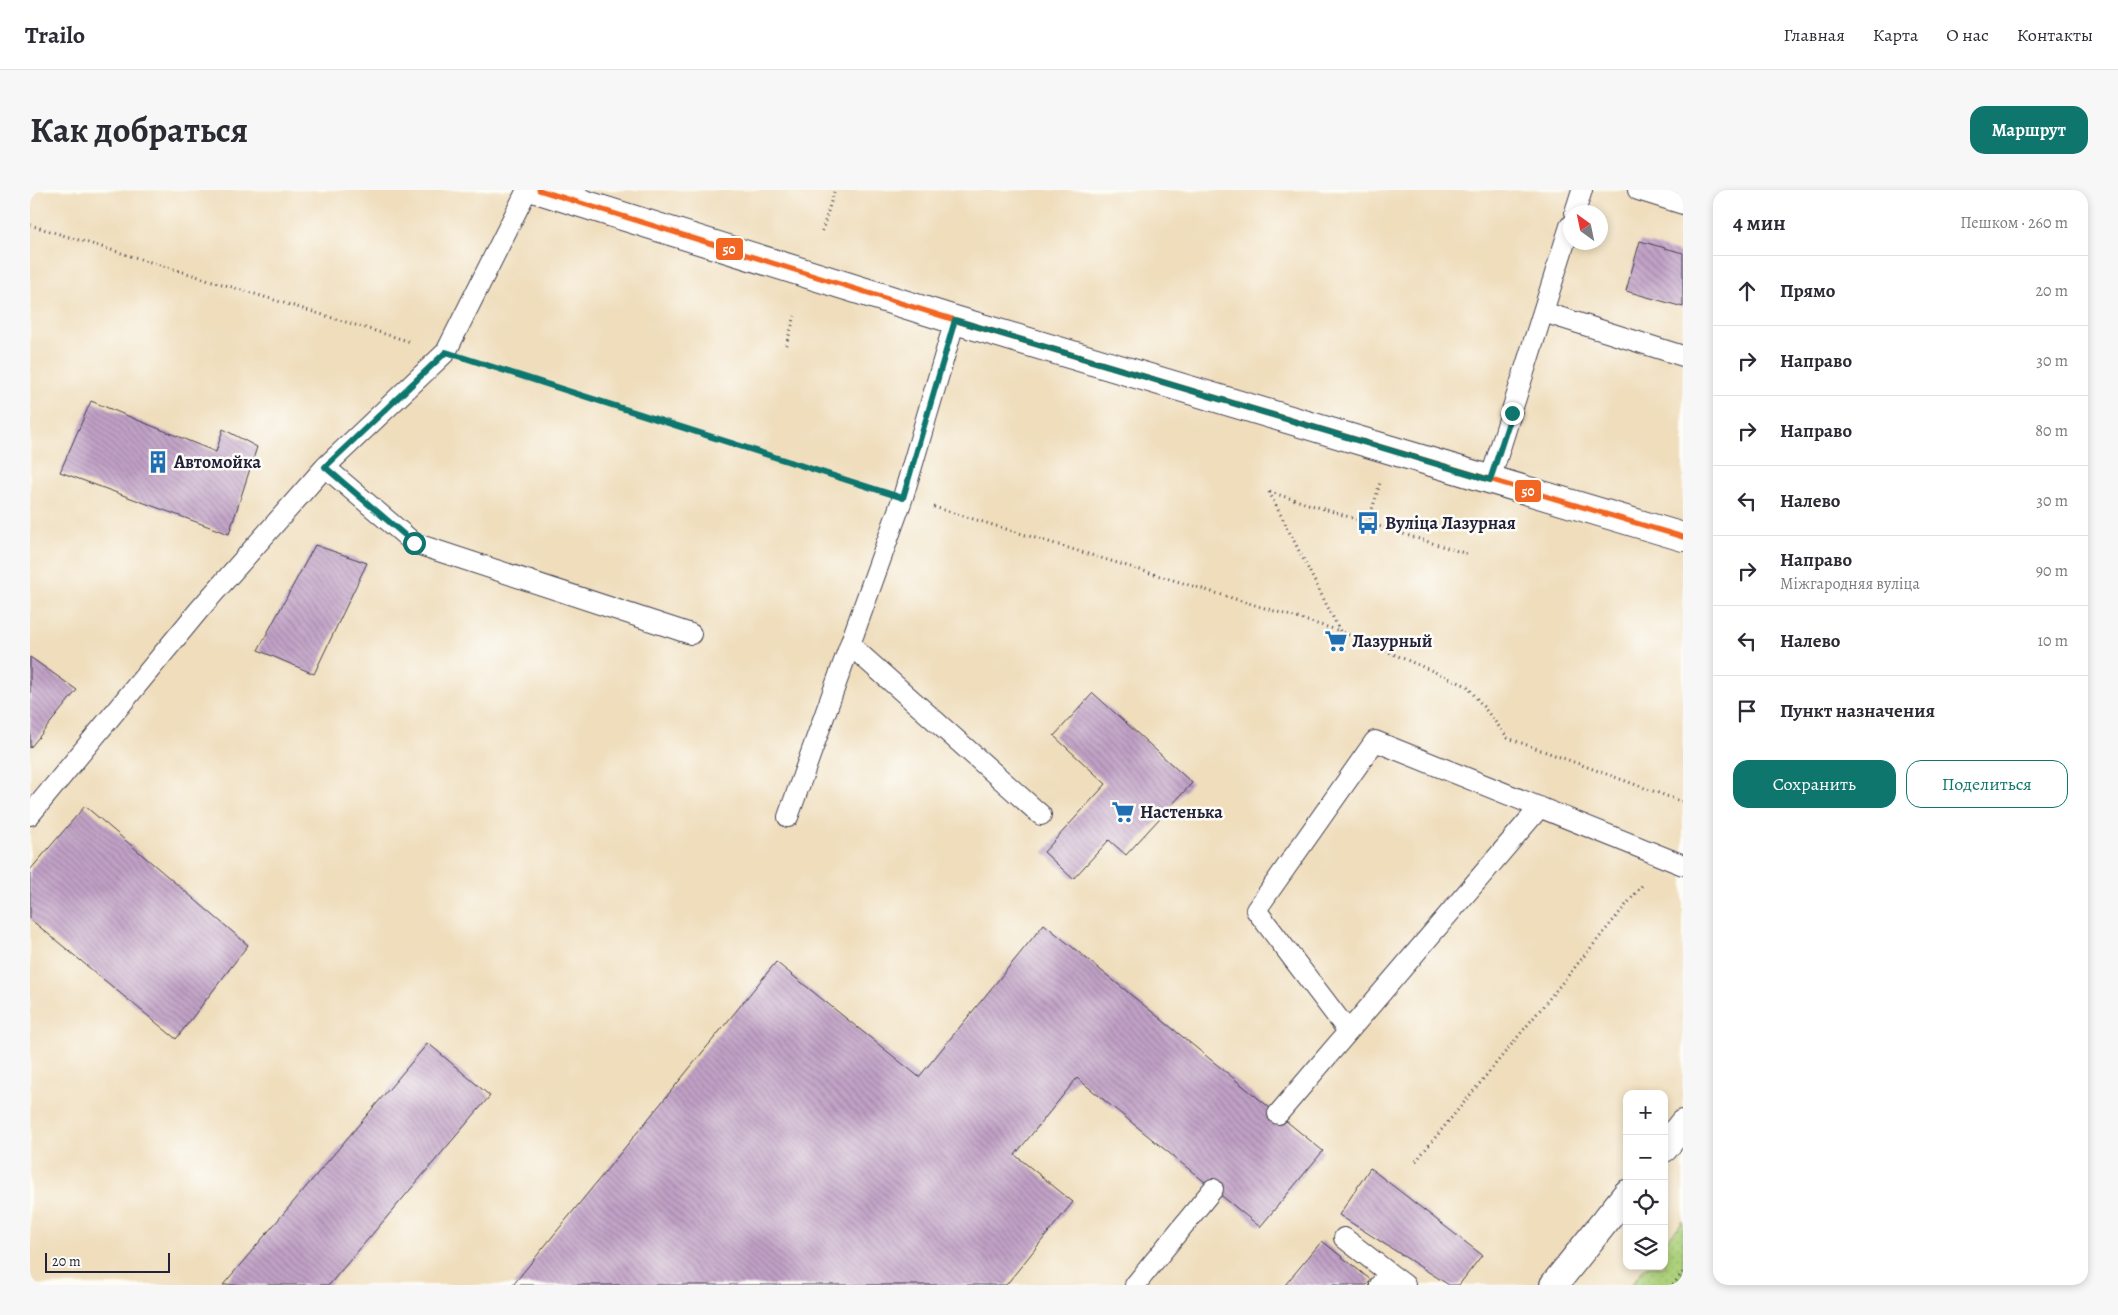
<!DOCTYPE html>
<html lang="ru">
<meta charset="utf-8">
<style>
body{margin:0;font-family:Alegreya,serif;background:#f7f7f7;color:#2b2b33}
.controls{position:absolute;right:15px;bottom:15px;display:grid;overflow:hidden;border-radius:10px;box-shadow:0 2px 8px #0003}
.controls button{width:45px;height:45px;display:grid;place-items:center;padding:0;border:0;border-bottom:1px solid #e1e1e2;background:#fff;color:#2b2b33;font:25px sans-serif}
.compass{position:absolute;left:1533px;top:15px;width:45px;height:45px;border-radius:50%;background:#fff;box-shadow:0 2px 8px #0003;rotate:327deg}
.scale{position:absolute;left:15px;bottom:12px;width:125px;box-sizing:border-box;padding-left:5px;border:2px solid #22223b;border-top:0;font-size:14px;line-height:18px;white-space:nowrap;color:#22223b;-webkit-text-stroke:4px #fdfcf7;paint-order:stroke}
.stop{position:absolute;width:15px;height:15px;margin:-11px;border:4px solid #0f766e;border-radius:50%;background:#fff}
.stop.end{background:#0f766e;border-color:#fff;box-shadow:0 1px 5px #0008}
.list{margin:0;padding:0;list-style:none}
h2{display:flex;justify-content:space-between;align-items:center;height:65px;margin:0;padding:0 20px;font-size:21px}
h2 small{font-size:16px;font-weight:400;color:#7c7c81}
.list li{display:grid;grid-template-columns:32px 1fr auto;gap:15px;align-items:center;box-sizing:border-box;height:70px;padding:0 20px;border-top:1px solid #e1e1e2}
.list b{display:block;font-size:19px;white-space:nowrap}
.list p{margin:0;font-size:16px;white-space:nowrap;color:#7c7c81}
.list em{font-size:16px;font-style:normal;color:#7c7c81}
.actions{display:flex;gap:10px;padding:15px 20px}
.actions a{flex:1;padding:11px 0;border:1px solid #0f766e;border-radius:15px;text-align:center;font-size:18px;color:#0f766e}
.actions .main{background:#0f766e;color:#fff}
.icon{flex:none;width:28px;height:28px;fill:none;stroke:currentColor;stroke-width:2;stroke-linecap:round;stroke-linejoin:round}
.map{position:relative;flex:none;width:1653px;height:1095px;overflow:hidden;border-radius:15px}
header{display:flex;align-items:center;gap:30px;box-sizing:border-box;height:70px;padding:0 25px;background:#fff;border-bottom:1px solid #e1e1e2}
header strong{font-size:24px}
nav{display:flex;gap:28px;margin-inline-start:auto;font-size:18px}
.intro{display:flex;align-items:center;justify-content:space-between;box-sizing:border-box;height:120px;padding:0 30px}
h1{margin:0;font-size:35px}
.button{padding:12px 22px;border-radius:15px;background:#0f766e;color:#fff;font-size:18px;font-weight:700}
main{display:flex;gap:30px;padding:0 30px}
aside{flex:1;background:#fff;border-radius:15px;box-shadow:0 2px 8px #0003}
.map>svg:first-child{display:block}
.grass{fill:url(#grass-dots);stroke:#687a5b}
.building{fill:url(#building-back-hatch)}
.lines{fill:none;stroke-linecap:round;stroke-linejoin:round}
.service-casing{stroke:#413e4e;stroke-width:22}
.tertiary-casing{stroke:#413e4e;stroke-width:30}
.secondary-casing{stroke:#413e4e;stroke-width:30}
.path{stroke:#413e4e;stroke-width:3;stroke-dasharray:1 4;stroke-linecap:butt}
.service{stroke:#fff;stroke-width:20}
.tertiary{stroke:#fff;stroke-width:28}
.secondary{stroke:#fff;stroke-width:28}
.bus-1-casing{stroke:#fdfcf7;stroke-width:9}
.bus-1{stroke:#f26522;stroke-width:5}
.route{stroke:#0f766e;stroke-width:6}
.labels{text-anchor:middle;stroke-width:5;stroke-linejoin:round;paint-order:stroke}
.poi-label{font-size:18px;font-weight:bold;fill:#22223b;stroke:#fdfcf7;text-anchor:start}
.line-badge{stroke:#fdfcf7;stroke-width:2}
.badge-label{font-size:14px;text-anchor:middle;font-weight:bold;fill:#fff}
</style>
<header>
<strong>Trailo</strong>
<nav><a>Главная</a><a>Карта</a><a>О нас</a><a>Контакты</a></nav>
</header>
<div class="intro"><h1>Как добраться</h1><a class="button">Маршрут</a></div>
<main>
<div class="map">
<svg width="1653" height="1095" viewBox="0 0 1653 1095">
<defs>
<pattern id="grass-dots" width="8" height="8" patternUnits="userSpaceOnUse" patternTransform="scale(1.25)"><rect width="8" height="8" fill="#add17b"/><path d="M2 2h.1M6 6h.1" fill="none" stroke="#95b36b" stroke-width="1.8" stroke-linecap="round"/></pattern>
<pattern id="building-back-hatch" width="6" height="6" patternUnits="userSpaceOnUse" patternTransform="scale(1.25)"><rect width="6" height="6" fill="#c1a1c6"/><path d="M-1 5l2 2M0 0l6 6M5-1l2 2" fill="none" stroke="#9c83a2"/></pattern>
</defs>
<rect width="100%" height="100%" fill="#fdfcf7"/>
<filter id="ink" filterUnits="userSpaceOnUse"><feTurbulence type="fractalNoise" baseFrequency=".02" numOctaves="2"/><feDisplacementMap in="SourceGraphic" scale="10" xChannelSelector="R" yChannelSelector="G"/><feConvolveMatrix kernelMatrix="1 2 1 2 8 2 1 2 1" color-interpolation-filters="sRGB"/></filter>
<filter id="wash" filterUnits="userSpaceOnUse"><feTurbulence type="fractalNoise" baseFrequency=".0096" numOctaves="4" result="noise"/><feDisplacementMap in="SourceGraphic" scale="20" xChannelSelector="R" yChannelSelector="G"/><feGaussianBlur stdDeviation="1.12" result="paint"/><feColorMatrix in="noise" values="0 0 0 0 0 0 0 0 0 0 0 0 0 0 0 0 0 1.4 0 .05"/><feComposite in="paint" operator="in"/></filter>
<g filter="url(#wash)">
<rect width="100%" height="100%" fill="#efddbb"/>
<path class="grass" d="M1653 1031V1095H1601L1616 1076H1634V1054Z"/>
<g id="blocks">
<path class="building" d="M1610 51 1653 63V117L1596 101Z
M61 211 186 262 193 239 227 257 199 344 30 282Z
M285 355 337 373 284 484 228 460Z
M0 467 47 500 0 558Z
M1063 503 1162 593 1096 665 1079 650 1043 689 1014 662 1076 594 1024 546Z
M55 616 218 755 146 849 0 729V680Z
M1014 734 1293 961 1230 1037 1047 888 985 965 1043 1012 976 1095H483L746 772 889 887Z
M398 853 460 906 299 1095H193Z
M1340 978 1452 1065 1429 1095H1419L1309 1025Z
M1292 1051 1341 1090 1337 1095H1255Z"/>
</g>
</g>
<g filter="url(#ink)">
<use href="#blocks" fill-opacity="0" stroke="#413e4e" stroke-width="1"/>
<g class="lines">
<defs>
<path id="service" d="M1608 0 1653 14
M1545 22 1552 0
M1513 122 1653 166
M295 277 384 353 661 444
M1460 290 1540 36
M820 455 1011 625
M0 625 169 420 295 277 416 162 497 0
M758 627 873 307 925 130
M1318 841 1226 720 1345 551 1653 675
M1248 924 1510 617
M1314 1048 1359 1083 1350 1095
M1359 1083 1375 1095
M1105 1095 1183 999"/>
<path id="tertiary" d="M1634 958 1653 934
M1524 1095 1597 1004"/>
<path id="secondary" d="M509 0 925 130 1653 347"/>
</defs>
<use href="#service" class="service-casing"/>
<use href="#tertiary" class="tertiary-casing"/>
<use href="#secondary" class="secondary-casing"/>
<path class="path" d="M0 35 381 152
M792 41 804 2
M756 155 765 126
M446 172 843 298
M1239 302 1310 441 1437 496 1478 548 1653 612
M1240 302 1437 364
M904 317 1310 441
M1338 333 1350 293
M1386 971 1614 693
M1643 1095 1653 1082"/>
<use href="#service" class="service"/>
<use href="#tertiary" class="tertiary"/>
<use href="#secondary" class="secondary"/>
<defs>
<path id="bus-1" d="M509 0 925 130 1653 347"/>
</defs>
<use href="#bus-1" class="bus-1-casing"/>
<use href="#bus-1" class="bus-1"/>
</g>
</g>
<g class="lines" filter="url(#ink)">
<path class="route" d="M384 353 295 277 416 162 873 308 925 130 1460 290 1482 223"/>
</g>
<defs>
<symbol id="building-bare" viewBox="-9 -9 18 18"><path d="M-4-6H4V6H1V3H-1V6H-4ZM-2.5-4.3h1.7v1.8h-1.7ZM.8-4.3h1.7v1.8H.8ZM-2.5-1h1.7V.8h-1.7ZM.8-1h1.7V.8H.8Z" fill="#1f6fb2" stroke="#fdfcf7" stroke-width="2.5" paint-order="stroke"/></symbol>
<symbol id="bus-bare" viewBox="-9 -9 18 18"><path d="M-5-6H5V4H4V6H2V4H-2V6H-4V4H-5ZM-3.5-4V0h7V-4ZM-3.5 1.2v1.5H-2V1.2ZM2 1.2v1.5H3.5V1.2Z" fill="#1f6fb2" stroke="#fdfcf7" stroke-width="2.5" paint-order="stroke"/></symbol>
<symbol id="supermarket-bare" viewBox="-9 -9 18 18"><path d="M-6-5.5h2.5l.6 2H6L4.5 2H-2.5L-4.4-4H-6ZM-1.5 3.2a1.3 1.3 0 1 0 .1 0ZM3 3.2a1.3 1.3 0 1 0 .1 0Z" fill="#1f6fb2" stroke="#fdfcf7" stroke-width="2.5" paint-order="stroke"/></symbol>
</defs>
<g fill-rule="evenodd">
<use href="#building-bare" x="112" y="256" width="32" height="32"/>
<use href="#bus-bare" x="1322" y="317" width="32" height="32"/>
<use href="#supermarket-bare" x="1290" y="435" width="32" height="32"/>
<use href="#supermarket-bare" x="1077" y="606" width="32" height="32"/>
</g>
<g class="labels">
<g class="poi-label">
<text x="144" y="278">Автомойка</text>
<text x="1355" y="339">Вуліца Лазурная</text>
<text x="1322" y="457">Лазурный</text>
<text x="1110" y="628">Настенька</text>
</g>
</g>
<g class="line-badge">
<rect x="685" y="47" width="29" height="24" rx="5" fill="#f26522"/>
<rect x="1484" y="289" width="28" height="24" rx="5" fill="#f26522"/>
</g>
<g class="badge-label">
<text x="699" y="64">50</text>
<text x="1498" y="306">50</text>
</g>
</svg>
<div class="controls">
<button>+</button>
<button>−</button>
<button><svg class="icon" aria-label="locate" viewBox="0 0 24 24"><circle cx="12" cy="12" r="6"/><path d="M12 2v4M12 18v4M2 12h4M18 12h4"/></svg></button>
<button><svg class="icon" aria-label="layers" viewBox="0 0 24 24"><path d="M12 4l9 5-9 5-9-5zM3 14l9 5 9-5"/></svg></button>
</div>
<svg class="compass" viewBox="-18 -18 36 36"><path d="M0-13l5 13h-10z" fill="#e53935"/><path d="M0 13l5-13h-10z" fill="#7c7c81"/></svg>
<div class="scale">20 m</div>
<div class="stop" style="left:384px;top:353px"></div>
<div class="stop end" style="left:1482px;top:223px"></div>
</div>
<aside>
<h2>4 мин<small>Пешком · 260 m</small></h2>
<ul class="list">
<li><svg class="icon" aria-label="ahead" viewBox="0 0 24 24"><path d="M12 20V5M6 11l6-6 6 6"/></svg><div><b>Прямо</b></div><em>20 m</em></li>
<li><svg class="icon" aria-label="right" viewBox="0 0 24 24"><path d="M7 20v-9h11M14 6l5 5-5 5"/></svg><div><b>Направо</b></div><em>30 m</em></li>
<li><svg class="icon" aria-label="right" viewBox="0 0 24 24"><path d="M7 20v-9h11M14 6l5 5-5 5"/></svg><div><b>Направо</b></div><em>80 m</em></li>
<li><svg class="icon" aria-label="left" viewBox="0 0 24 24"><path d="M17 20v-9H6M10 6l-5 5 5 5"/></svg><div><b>Налево</b></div><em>30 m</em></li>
<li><svg class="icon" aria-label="right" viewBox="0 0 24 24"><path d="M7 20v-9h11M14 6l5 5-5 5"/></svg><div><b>Направо</b><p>Міжгародняя вуліца</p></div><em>90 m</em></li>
<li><svg class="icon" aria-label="left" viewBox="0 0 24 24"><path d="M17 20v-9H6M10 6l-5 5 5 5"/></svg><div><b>Налево</b></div><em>10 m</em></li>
<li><svg class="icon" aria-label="arrive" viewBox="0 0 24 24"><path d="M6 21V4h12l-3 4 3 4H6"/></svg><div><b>Пункт назначения</b></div></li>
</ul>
<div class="actions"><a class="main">Сохранить</a><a>Поделиться</a></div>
</aside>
</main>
